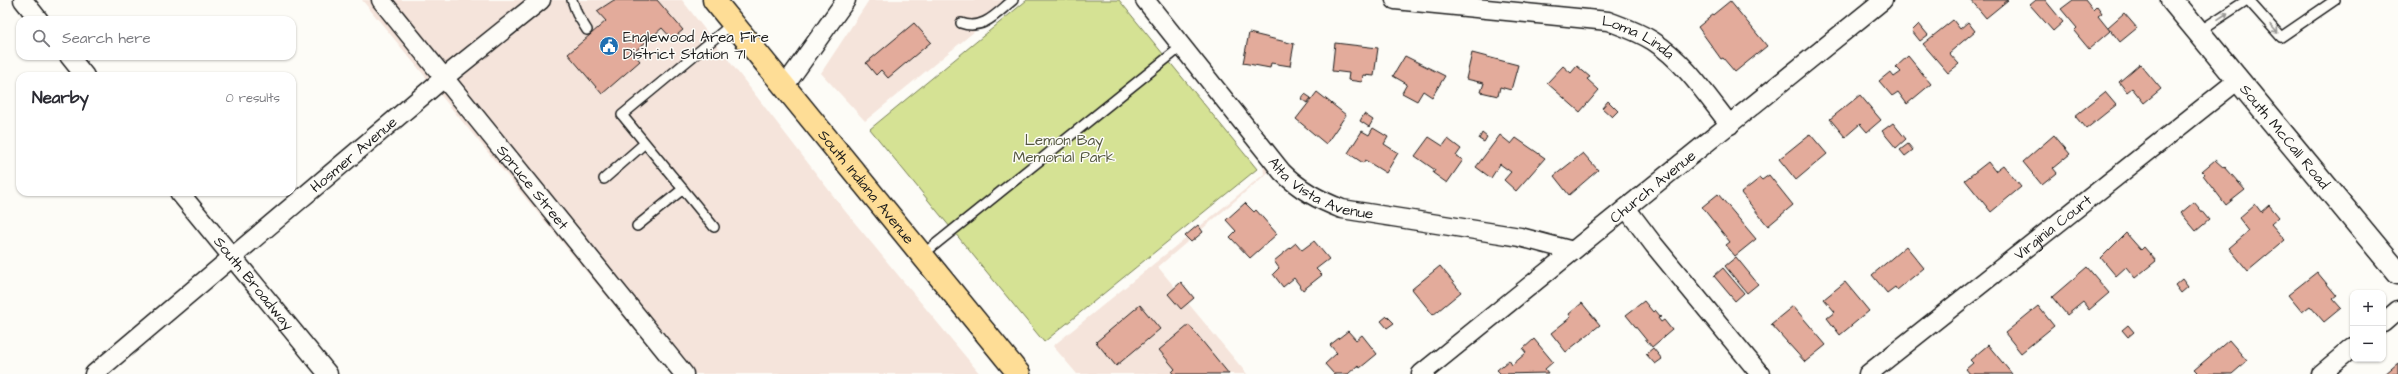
<!DOCTYPE html>
<meta charset="utf-8">
<style>
body{margin:0;font-family:"Architects Daughter",sans-serif;background:#f2f2f3;color:#2b2b33}
.controls{position:absolute;right:12px;bottom:12px;display:grid;overflow:hidden;border-radius:8px;box-shadow:0 1px 3px #0004}
.controls button{width:36px;height:36px;display:grid;place-items:center;padding:0;border:0;border-bottom:1px solid #e1e1e2;background:#fff;color:#2b2b33;font:20px sans-serif}
.list{margin:0;padding:0;list-style:none}
h2{display:flex;justify-content:space-between;align-items:center;height:52px;margin:0;padding:0 16px;font-size:17px}
h2 small{font-size:13px;font-weight:400;color:#7c7c81}
.icon{flex:none;width:22px;height:22px;fill:none;stroke:currentColor;stroke-width:2;stroke-linecap:round;stroke-linejoin:round}
.map{position:relative;flex:none;width:2398px;height:374px;overflow:hidden}
.search{position:absolute;background:#fff;box-shadow:0 1px 3px #0004;left:16px;top:16px;width:280px;height:44px;display:flex;align-items:center;gap:10px;box-sizing:border-box;padding:0 14px;border-radius:12px;color:#7c7c81;font-size:15px}
.panel{position:absolute;background:#fff;box-shadow:0 1px 3px #0004;left:16px;top:72px;width:280px;height:124px;border-radius:12px}
.map>svg:first-child{display:block}
.built{fill:#f5e4db}
.green{fill:#d5e294;stroke:#787f58}
.building{fill:#e3ab9b;stroke:#1c1c1c}
.lines{fill:none;stroke-linecap:round;stroke-linejoin:round}
.lane-casing{stroke:#1c1c1c;stroke-width:12}
.street-casing{stroke:#1c1c1c;stroke-width:21}
.secondary-casing{stroke:#1c1c1c;stroke-width:25}
.primary-casing{stroke:#1c1c1c;stroke-width:25}
.lane{stroke:#fdfcf7;stroke-width:9}
.street{stroke:#fdfcf7;stroke-width:18}
.secondary{stroke:#fdfcf7;stroke-width:22}
.primary{stroke:#fedd96;stroke-width:22}
.oneway{stroke:#989794}
.labels{text-anchor:middle;stroke-width:3;stroke-linejoin:round;paint-order:stroke}
.poi-label{font-size:15px;fill:#1c1c1c;stroke:#fdfcf7;text-anchor:start}
.street-label{font-size:15px;fill:#1c1c1c;stroke:#fdfcf7}
.park-label{font-size:15px;fill:#545740;stroke:#fdfcf7}
</style>
<div class="map">
<svg width="2398" height="374" viewBox="0 0 2398 374">
<rect width="100%" height="100%" fill="#fdfcf7"/>
<filter id="ink" filterUnits="userSpaceOnUse"><feTurbulence type="fractalNoise" baseFrequency=".025" numOctaves="2"/><feDisplacementMap in="SourceGraphic" scale="8" xChannelSelector="R" yChannelSelector="G"/><feConvolveMatrix kernelMatrix="1 2 1 2 8 2 1 2 1" color-interpolation-filters="sRGB"/></filter>
<g filter="url(#ink)">
<path class="built" d="M362 0H682L845 211 980 374H671Z
M869 0H1013L865 121 821 73Z
M1214 103 1271 170 1158 267 1247 374H1077L1053 346 1264 174 1263 163Z"/>
<path class="green" d="M1027 0H1119L1257 169 1044 342 870 129Z"/>
<path class="building" d="M614 0H657L683 30 672 39 662 28 633 53 640 61 602 94 568 54 606 21 597 11Z
M1971 0H2008L1986 18Z
M2036 0H2045L2063 22 2053 31 2030 5Z
M2073 0H2085L2093 10 2097 6 2102 13 2098 16 2110 31 2089 49 2074 31 2077 28 2061 9Z
M1730 1 1767 46 1735 72 1723 58 1721 59 1698 27Z
M2124 13 2137 28 2120 42 2108 27Z
M1953 20 1960 29 1968 22 1975 31 1949 53 1959 64 1948 73 1923 44Z
M914 23 931 42 888 78 881 70 876 75 866 63Z
M1919 24 1928 35 1920 41 1912 31Z
M1249 33 1294 44 1290 66 1271 63 1270 68 1243 63Z
M1335 43 1378 48 1374 76 1363 75 1362 82 1348 80 1349 73 1332 71Z
M1472 53 1518 65 1511 90 1500 87 1498 96 1481 92 1484 83 1466 79Z
M1405 56 1445 76 1432 97 1423 91 1417 101 1402 93 1407 84 1393 76Z
M1908 56 1931 84 1907 104 1898 92 1892 96 1879 81 1890 72 1894 77 1901 72 1896 67Z
M2140 64 2161 89 2144 103 2132 88 2127 92 2119 82Z
M1563 66 1571 73 1577 66 1590 77 1587 79 1599 90 1580 112 1547 83Z
M1317 92 1346 115 1326 144 1296 119Z
M2105 92 2116 105 2086 129 2075 116Z
M1305 94 1311 98 1307 103 1301 99Z
M1860 95 1881 120 1867 132 1860 124 1845 137 1830 119Z
M1608 101 1618 111 1612 117 1602 108Z
M1364 114 1373 120 1369 127 1360 121Z
M1893 123 1906 139 1896 148 1882 131Z
M1373 128 1388 137 1384 144 1398 153 1386 173 1365 160 1363 163 1348 153 1362 131 1369 135Z
M1482 133 1487 137 1484 142 1479 139Z
M1810 134 1827 154 1796 180 1779 159Z
M1500 135 1511 144 1516 138 1545 158 1516 191 1504 180 1511 172 1500 164 1491 178 1476 167Z
M2054 135 2070 154 2053 168 2057 173 2042 185 2023 162Z
M1429 137 1443 146 1448 139 1461 149 1456 156 1463 160 1447 183 1433 173 1435 170 1415 156Z
M1908 144 1913 150 1905 156 1900 150Z
M1583 153 1598 170 1569 195 1554 176Z
M2215 160 2224 168 2225 167 2245 190 2226 205 2203 175 2205 174 2202 171Z
M1988 162 1995 171 2003 165 2021 187 1991 212 1965 180Z
M1769 175 1793 205 1768 226 1741 193 1760 178 1762 180Z
M1718 194 1756 239 1735 256 1726 245 1730 242 1702 207Z
M2194 202 2209 220 2196 231 2181 213Z
M1245 203 1254 212 1256 210 1277 234 1250 258 1230 237 1236 231 1226 220Z
M2255 204 2261 212 2269 205 2279 217 2271 224 2285 240 2248 271 2229 248 2249 231 2239 218Z
M1198 225 1203 232 1191 242 1185 236Z
M2126 233 2141 250 2144 247 2156 261 2135 278 2126 267 2116 276 2101 258Z
M1314 241 1329 259 1316 269 1322 275 1303 290 1294 278 1283 287 1273 274 1279 268 1274 261 1296 243 1302 250Z
M1906 246 1924 268 1897 290 1895 287 1887 293 1872 275Z
M1736 257 1758 284 1747 293 1725 266Z
M1440 266 1461 292 1433 315 1412 289Z
M2087 267 2109 293 2089 310 2083 302 2067 315 2052 297Z
M1723 268 1744 293 1735 301 1714 276Z
M2317 272 2337 296 2333 299 2341 308 2324 322 2310 306 2302 312 2288 295Z
M2182 279 2188 287 2181 293 2175 285Z
M1181 282 1194 298 1181 309 1168 294Z
M1845 282 1869 311 1840 335 1827 318 1835 312 1824 299Z
M1644 301 1653 312 1655 310 1661 317 1658 318 1661 322 1664 320 1672 330 1652 347 1626 315Z
M1582 303 1600 325 1566 352 1551 333 1571 317 1569 314Z
M1140 305 1160 329 1116 366 1096 342Z
M1793 306 1826 345 1805 362 1771 324Z
M2038 306 2054 326 2021 353 2005 333Z
M1387 316 1394 323 1387 328 1381 321Z
M1189 325 1229 374H1173L1172 372 1175 369 1159 350Z
M2128 325 2134 332 2128 337 2122 330Z
M1348 331 1356 340 1362 335 1377 354 1360 368 1358 365 1348 374H1334L1325 364 1337 353 1330 345Z
M1534 339 1553 362 1545 369 1548 373 1501 374 1497 370 1509 360 1512 365 1526 353 1523 349Z
M2229 340 2247 361 2232 374H2198L2194 370Z
M1988 345 2012 374H1970L1966 369 1973 363 1970 360Z
M1653 348 1662 359 1655 364 1646 354Z
M2398 363V374H2385Z"/>
<g class="lines">
<defs>
<path id="lane" d="M572 0 577 14 587 30
M2248 0 2281 37 2335 0
M961 23C983 31 997 13 1013 0
M2198 32 2247 0
M604 179 645 143
M637 226 683 189
M714 227 622 115 732 24
M922 255 1182 46"/>
<g id="street">
<path d="M23 0 39 20"/>
<path id="s1" d="M381 0 684 374"/>
<path id="s2" d="M1145 0 1282 172C1300 190 1319 200 1342 209L1520 237 1573 251"/>
<path id="s3" d="M1395 0 1608 21C1624 27 1639 32 1653 41 1684 61 1707 96 1730 125"/>
<path d="M69 56 85 76"/>
<path d="M784 87 846 0"/>
<path id="s4" d="M179 192 328 374"/>
<path d="M1626 208 1654 245 1760 374"/>
<path d="M2383 323 2398 310"/>
<path id="s5" d="M94 374 445 77 541 0"/>
<path id="s6" d="M1421 374 1883 0"/>
<path id="s7" d="M1868 374 2238 80"/>
<path d="M2321 374 2353 347"/>
</g>
<g id="secondary">
<path id="s8" d="M2172 0 2398 273"/>
</g>
<g id="primary">
<path id="s9" d="M714 0 1019 374"/>
</g>
</defs>
<use href="#lane" class="lane-casing"/>
<use href="#street" class="street-casing"/>
<use href="#secondary" class="secondary-casing"/>
<use href="#primary" class="primary-casing"/>
<use href="#lane" class="lane"/>
<use href="#street" class="street"/>
<use href="#secondary" class="secondary"/>
<use href="#primary" class="primary"/>
</g>
<defs><path id="oneway-shaft" d="M-6 0H5M1.5-3L5.5 0L1.5 3" fill="none" stroke-width="1.6" stroke-linecap="round" stroke-linejoin="round"/></defs>
<g class="oneway">
<use href="#oneway-shaft" transform="translate(2223 16) rotate(-33)"/>
<use href="#oneway-shaft" transform="translate(2274 29) rotate(48)"/>
</g>
</g>
<defs>
<symbol id="civic-disc" viewBox="-11 -11 22 22"><circle r="9.5" fill="#1f6fb2" stroke="#fdfcf7"/><path d="M-.6-6.5H3V-4.5H.6V-3L4-1V1h2V6H-6V1h2V-1L-.6-3ZM-1.2 2.5V6h2.4V2.5Z" fill="#fff"/></symbol>
</defs>
<g fill-rule="evenodd">
<use href="#civic-disc" x="598" y="35" width="22" height="22"/>
</g>
<g class="labels">
<g class="poi-label">
<text x="623" y="42">Englewood Area Fire<tspan x="623" dy="17">District Station 71</tspan></text>
</g>
<g class="street-label">
<text dy="5" stroke="none"><textPath href="#s3" startOffset="248">Loma Linda</textPath></text>
<text dy="5" stroke="none"><textPath href="#s8" startOffset="177">South McCall Road</textPath></text>
<text dy="5" stroke="none"><textPath href="#s5" startOffset="340">Hosmer Avenue</textPath></text>
<text dy="5" stroke="none"><textPath href="#s2" startOffset="263">Alta Vista Avenue</textPath></text>
<text dy="5" stroke="none"><textPath href="#s1" startOffset="241">Spruce Street</textPath></text>
<text dy="5" stroke="none"><textPath href="#s9" startOffset="241">South Indiana Avenue</textPath></text>
<text dy="5" stroke="none"><textPath href="#s6" startOffset="298">Church Avenue</textPath></text>
<text dy="5" stroke="none"><textPath href="#s7" startOffset="236">Virginia Court</textPath></text>
<text dy="5" stroke="none"><textPath href="#s4" startOffset="118">South Broadway</textPath></text>
</g>
<g class="park-label">
<text x="1064" y="145">Lemon Bay<tspan x="1064" dy="17">Memorial Park</tspan></text>
</g>
</g>
</svg>
<div class="controls">
<button>+</button>
<button>−</button>
</div>
<div class="search"><svg class="icon" aria-label="search" viewBox="0 0 24 24"><circle cx="10" cy="10" r="6"/><path d="M15 15l6 6"/></svg>Search here</div>
<section class="panel">
<h2>Nearby<small>0 results</small></h2>
<ul class="list">
</ul>
</section>
</div>
